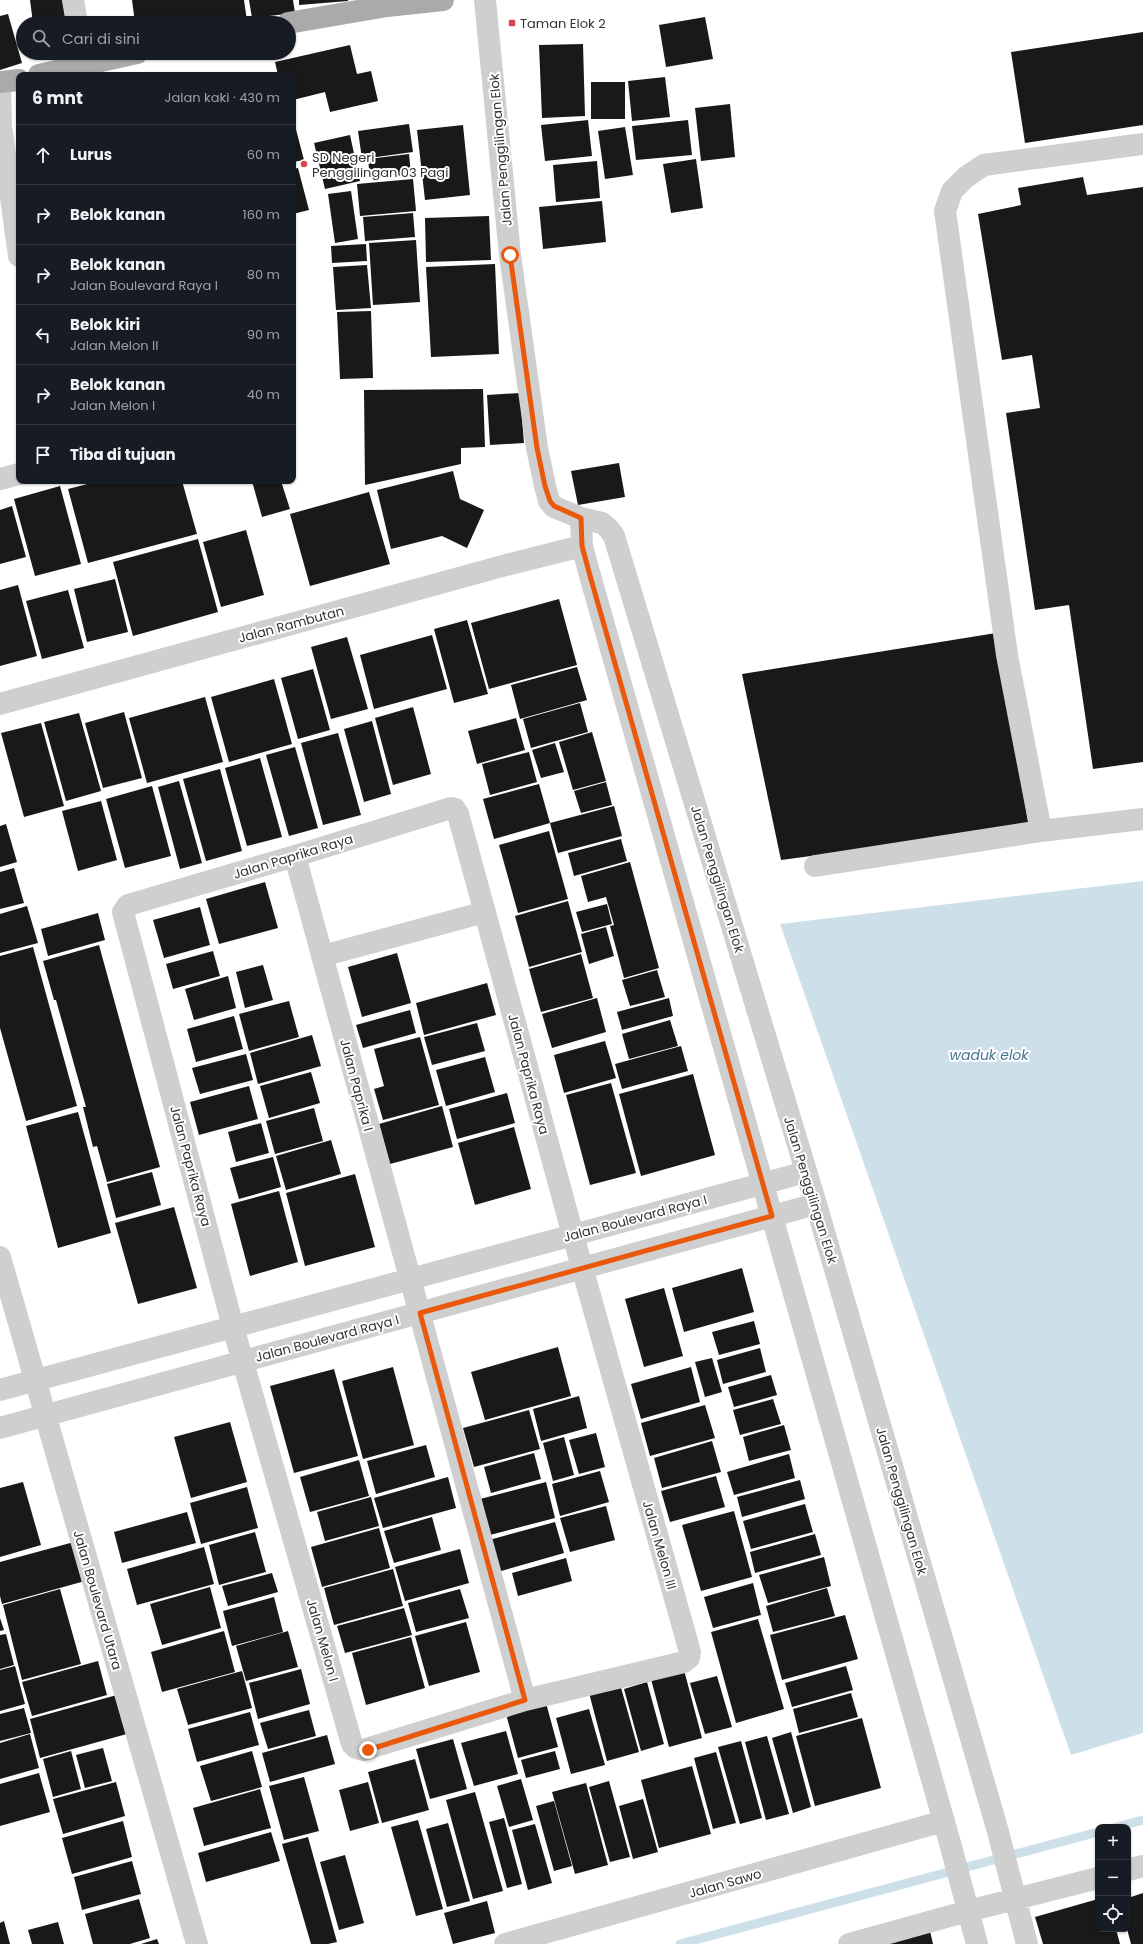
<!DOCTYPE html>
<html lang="id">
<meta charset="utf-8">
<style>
body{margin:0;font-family:Poppins,sans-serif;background:#242831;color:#f1f3f6}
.controls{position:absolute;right:12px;bottom:12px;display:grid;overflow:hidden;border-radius:8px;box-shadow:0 1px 3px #0004}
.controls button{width:36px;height:36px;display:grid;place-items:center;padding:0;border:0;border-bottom:1px solid #363941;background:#171b24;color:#f1f3f6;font:20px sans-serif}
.stop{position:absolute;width:12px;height:12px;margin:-9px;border:3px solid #ea580c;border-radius:50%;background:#fff}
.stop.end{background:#ea580c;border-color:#fff;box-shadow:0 1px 4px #0008}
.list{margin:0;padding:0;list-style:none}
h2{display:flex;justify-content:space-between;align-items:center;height:52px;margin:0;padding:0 16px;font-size:17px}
h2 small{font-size:13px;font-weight:400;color:#9ea1a6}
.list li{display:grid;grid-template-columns:26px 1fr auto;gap:12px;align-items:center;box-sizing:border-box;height:60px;padding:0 16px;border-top:1px solid #363941}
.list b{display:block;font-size:15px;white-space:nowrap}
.list p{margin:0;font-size:13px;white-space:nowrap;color:#9ea1a6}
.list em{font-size:13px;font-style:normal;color:#9ea1a6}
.icon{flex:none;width:22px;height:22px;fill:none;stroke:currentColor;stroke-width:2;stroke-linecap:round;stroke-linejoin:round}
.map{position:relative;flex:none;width:1143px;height:1944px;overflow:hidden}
.search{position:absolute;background:#171b24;box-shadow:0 1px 3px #0004;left:16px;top:16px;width:280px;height:44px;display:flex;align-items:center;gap:10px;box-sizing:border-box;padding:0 14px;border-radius:22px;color:#9ea1a6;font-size:15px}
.panel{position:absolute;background:#171b24;box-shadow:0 1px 3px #0004;left:16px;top:72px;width:280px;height:412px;border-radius:8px}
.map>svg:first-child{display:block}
.water{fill:#cde0ea}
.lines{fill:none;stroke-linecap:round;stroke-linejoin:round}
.stream{stroke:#cde0ea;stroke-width:9}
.building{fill:#191919}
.minor{stroke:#cfcfcf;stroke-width:22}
.major{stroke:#aaa;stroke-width:22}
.route{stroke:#ea580c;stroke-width:5}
.poi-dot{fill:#da4453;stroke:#fff;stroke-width:1.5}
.labels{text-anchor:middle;stroke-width:4;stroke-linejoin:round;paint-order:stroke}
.poi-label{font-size:13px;fill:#323232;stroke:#fff;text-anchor:start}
.street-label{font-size:13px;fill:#323232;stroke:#fff}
.water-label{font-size:14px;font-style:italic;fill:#457590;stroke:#fff}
</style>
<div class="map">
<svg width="1143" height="1944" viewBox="0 0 1143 1944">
<rect width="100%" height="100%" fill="#fff"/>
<path class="water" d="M1143 881V1733L1071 1755 780 924Z"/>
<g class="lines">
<path class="stream" d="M1116 1827 1143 1820
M680 1944 1098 1832"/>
</g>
<path class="building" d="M30 0H66L69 23H33Z
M132 0H244L247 21 234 23H135Z
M249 0H293L295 13 252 18Z
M299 0H348V1L299 5Z
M8 14 22 63 0 70V16Z
M705 17 713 59 666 67 659 25Z
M1143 32V125L1025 143 1011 52Z
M583 44 585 116 542 118 539 45Z
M350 45 357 74 371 71 378 101 330 112 325 92 293 100V75H278L275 62Z
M665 77 670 117 632 121 628 81Z
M591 82H625V119H591Z
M730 104 735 157 701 161 695 108Z
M293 118 304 160 293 162Z
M588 120 592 156 545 161 541 125Z
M688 120 692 155 636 160 632 126Z
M409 124 413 152 362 159 358 131Z
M463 125 470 195 425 200 417 130Z
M625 127 633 175 605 179 598 131Z
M350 135 360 181 325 189 314 143Z
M409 154 411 174 370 179 368 159Z
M696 159 703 208 671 213 663 164Z
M597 161 600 198 556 202 553 165Z
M298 168 309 210 293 214V169Z
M1083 177 1087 195 1143 187V762L1093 769 1069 605 1035 610 1006 413 1040 408 1032 355 1002 360 978 214 1021 205 1018 188Z
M413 179 416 211 360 216 357 184Z
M351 191 358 239 335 243 328 194Z
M602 201 606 242 543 249 539 207Z
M413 213 415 237 365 241 363 217Z
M489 216 491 260 426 262 425 218Z
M416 240 420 302 373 305 369 243Z
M366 244 367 261 332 263 331 246Z
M495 264 499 354 431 357 426 267Z
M367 265 371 308 336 310 333 267Z
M371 311 373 378 340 379 337 312Z
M483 389 485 447 461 448V464L365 485 364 390Z
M520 393 524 443 490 445 487 395Z
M619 463 625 497 578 505 571 471Z
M453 471 460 499 484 510 467 548 442 536 391 549 377 490Z
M99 481H182L197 534 88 563 68 489Z
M252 481H281L290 509 262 517Z
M60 486 81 564 35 576 14 499Z
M369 492 390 564 310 586 290 514Z
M12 506 26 557 0 564V510Z
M246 530 264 595 221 607 203 542Z
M198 539 218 612 133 636 113 562Z
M115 579 128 632 87 642 74 589Z
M18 585 37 656 0 666V590Z
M68 590 84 648 42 659 26 601Z
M559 599 577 665 489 689 471 623Z
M467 620 488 694 454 703 434 629Z
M996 633 1029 827 781 860 742 674Z
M432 635 447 689 374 709 360 655Z
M347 637 368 709 331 719 311 647Z
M577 667 587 700 520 719 511 685Z
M313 669 330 730 298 739 281 678Z
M274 679 292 744 229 762 211 697Z
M205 697 223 762 147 783 129 718Z
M580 703 588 732 531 748 523 719Z
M413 707 431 774 393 785 375 718Z
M124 712 142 778 103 788 85 723Z
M79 713 101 791 66 801 44 722Z
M516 718 525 750 477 764 468 731Z
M372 721 391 794 364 802 344 729Z
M41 723 64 806 24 817 1 733Z
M592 732 606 781 573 790 559 742Z
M338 733 361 815 323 825 301 743Z
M555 743 564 772 541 778 532 750Z
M295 747 318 828 289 836 266 755Z
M529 752 537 782 490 795 482 764Z
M260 758 282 837 247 846 225 768Z
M220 769 242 851 206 861 183 779Z
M179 781 202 863 180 869 158 787Z
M606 782 612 805 581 813 574 791Z
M539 784 550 823 494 839 483 799Z
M152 786 171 856 125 868 106 799Z
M101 801 117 860 78 871 62 811Z
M614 806 622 836 558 853 550 823Z
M6 824 17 862 0 867V826Z
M549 831 568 899 518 913 499 845Z
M621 839 627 861 574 876 568 853Z
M630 862 659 968 624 978 610 926 614 925 606 897 588 902 581 876Z
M14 868 24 903 0 909V872Z
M265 882 278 928 219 944 206 899Z
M568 901 582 952 529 967 515 916Z
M607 904 612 924 582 932 576 912Z
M27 906 38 943 0 953V914Z
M200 907 210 945 164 958 153 920Z
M98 913 105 940 48 956 41 929Z
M606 927 614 956 589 964 581 934Z
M99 945 160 1167 107 1182 97 1146 93 1147 83 1107H86L56 1000H54L43 961Z
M33 947 77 1106 26 1121 0 1028V956Z
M213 951 220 976 173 989 166 964Z
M397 953 411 1003 362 1017 348 967Z
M581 954 593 998 541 1012 529 969Z
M263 965 273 1000 245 1008 236 972Z
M657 970 665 997 630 1006 622 980Z
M228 976 236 1008 194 1020 185 989Z
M487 983 496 1015 424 1035 416 1003Z
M597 998 606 1032 552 1048 542 1014Z
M669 998 673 1016 622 1030 617 1012Z
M289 1001 299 1037 249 1051 239 1014Z
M410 1010 416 1033 363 1048 356 1025Z
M234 1016 243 1049 196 1062 187 1029Z
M670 1020 678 1046 629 1059 622 1034Z
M477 1023 485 1051 432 1065 424 1037Z
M312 1035 321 1066 258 1084 250 1053Z
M420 1037 439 1105 383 1120 374 1089 384 1086 374 1049Z
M605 1041 616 1078 564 1093 554 1055Z
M681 1046 688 1071 622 1089 615 1064Z
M246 1054 253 1080 200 1094 192 1068Z
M485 1057 495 1092 446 1106 436 1070Z
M311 1072 320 1103 269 1118 260 1086Z
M693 1074 715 1155 641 1176 619 1094Z
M611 1083 636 1173 590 1185 566 1095Z
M249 1086 258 1119 199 1135 190 1102Z
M507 1093 515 1123 457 1139 449 1109Z
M442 1106 453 1147 390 1164 379 1124Z
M314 1108 323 1141 275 1154 266 1121Z
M78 1112 111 1233 58 1248 26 1126Z
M261 1123 269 1153 236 1162 228 1132Z
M514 1127 531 1189 475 1205 458 1143Z
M331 1140 341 1174 286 1190 276 1156Z
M273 1157 281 1187 239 1199 230 1168Z
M152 1172 161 1205 116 1218 107 1184Z
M355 1174 375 1247 305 1266 286 1193Z
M279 1191 298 1262 250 1276 231 1204Z
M174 1207 197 1288 138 1304 115 1223Z
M742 1268 754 1312 684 1332 672 1288Z
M664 1288 683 1356 644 1367 625 1299Z
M754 1321 760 1344 719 1355 712 1332Z
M558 1347 571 1396 485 1420 471 1372Z
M760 1348 766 1372 723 1384 717 1360Z
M712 1358 722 1392 705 1397 695 1362Z
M393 1367 414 1445 363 1459 342 1381Z
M691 1367 700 1402 641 1419 631 1384Z
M334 1369 358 1456 294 1473 270 1386Z
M771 1375 777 1395 734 1407 728 1387Z
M579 1396 587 1428 541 1441 533 1409Z
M773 1399 781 1424 740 1435 733 1410Z
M705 1405 715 1438 650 1456 641 1423Z
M529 1410 540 1449 474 1467 463 1428Z
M230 1422 247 1482 191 1498 174 1437Z
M784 1425 791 1450 749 1461 743 1437Z
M596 1433 605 1467 579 1474 569 1440Z
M564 1437 574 1475 553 1481 543 1443Z
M712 1441 721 1472 662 1488 654 1458Z
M426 1445 435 1477 376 1494 367 1461Z
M534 1453 541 1479 491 1493 484 1467Z
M789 1454 795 1478 734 1495 727 1472Z
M359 1460 369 1496 310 1512 300 1477Z
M600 1471 609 1502 560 1516 552 1484Z
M716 1476 725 1507 670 1522 661 1491Z
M448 1477 456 1508 383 1528 374 1498Z
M800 1480 805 1499 742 1517 737 1497Z
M23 1482 41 1545 0 1557V1488Z
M546 1482 555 1518 490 1535 480 1499Z
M247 1487 258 1528 201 1544 190 1503Z
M371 1497 379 1526 325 1541 317 1512Z
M805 1504 813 1532 751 1549 743 1521Z
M606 1506 615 1540 570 1552 560 1518Z
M734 1511 752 1577 701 1591 682 1525Z
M187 1512 196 1543 122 1563 114 1532Z
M432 1517 441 1550 394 1563 384 1531Z
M555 1522 564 1553 498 1572 489 1540Z
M379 1528 390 1568 322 1587 311 1547Z
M255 1532 266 1572 219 1585 209 1545Z
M815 1534 821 1555 755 1573 750 1552Z
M74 1542 85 1581 2 1604 0 1596V1562Z
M204 1547 214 1584 137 1605 127 1569Z
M460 1549 469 1583 405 1601 395 1567Z
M824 1557 831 1586 768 1603 759 1575Z
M566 1558 572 1581 518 1596 512 1573Z
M393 1569 403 1606 334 1625 324 1588Z
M272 1573 278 1592 228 1606 222 1586Z
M753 1583 761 1615 713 1628 704 1597Z
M210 1587 221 1628 162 1645 150 1604Z
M827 1588 835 1616 773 1632 766 1606Z
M60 1589 81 1664 22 1680 3 1605Z
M460 1589 469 1618 416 1632 408 1603Z
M274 1597 283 1632 232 1646 223 1611Z
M404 1608 412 1635 345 1653 337 1626Z
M845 1615 858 1659 782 1680 770 1635Z
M0 1618 4 1630 0 1631Z
M758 1619 784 1709 736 1723 711 1632Z
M466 1622 480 1672 429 1686 415 1636Z
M224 1631 235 1672 162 1692 151 1652Z
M288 1631 298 1667 246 1681 236 1646Z
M6 1634 14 1665 0 1669V1635Z
M411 1637 425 1688 366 1705 352 1653Z
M98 1661 107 1695 32 1716 22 1682Z
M15 1666 25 1704 0 1711V1670Z
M846 1666 853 1690 792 1707 785 1683Z
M301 1669 310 1704 258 1719 249 1683Z
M684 1670 702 1738 669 1747 651 1679Z
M242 1671 252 1708 188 1725 177 1689Z
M717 1676 732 1727 705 1734 690 1683Z
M647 1682 664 1744 641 1751 624 1689Z
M620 1684 639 1752 607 1761 589 1693Z
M124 1693 134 1732 40 1758 30 1719Z
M851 1693 858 1717 799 1733 793 1709Z
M546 1703 558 1747 518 1758 506 1714Z
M24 1708 31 1733 0 1741V1714Z
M589 1709 605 1765 571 1774 556 1718Z
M309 1710 316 1736 268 1749 260 1723Z
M250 1712 259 1745 197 1762 188 1729Z
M862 1718 881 1788 815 1806 796 1736Z
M506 1731 518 1774 474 1786 461 1743Z
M791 1732 811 1807 793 1813 772 1738Z
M30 1734 39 1768 0 1779V1743Z
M327 1735 335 1764 270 1782 262 1753Z
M767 1736 789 1814 766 1820 745 1742Z
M453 1739 467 1789 430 1799 416 1749Z
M741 1741 762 1818 740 1824 718 1747Z
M103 1748 112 1781 85 1788 76 1755Z
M71 1751 81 1789 53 1797 43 1759Z
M252 1751 262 1787 211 1801 200 1766Z
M555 1751 560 1769 526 1778 521 1760Z
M716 1752 736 1823 713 1829 694 1758Z
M415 1759 429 1810 382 1823 368 1772Z
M692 1766 711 1834 659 1848 641 1780Z
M39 1773 50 1812 0 1826V1784Z
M304 1777 319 1831 284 1840 269 1786Z
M521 1779 533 1820 509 1827 497 1786Z
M609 1781 630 1857 610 1862 589 1787Z
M116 1782 125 1816 63 1834 53 1799Z
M368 1782 379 1823 350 1831 339 1790Z
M586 1783 608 1865 575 1874 552 1792Z
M260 1789 271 1828 204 1846 193 1808Z
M475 1792 503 1891 473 1899 446 1800Z
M643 1799 658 1852 633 1859 619 1806Z
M554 1801 572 1866 554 1871 536 1806Z
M504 1818 522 1884 507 1888 489 1822Z
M418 1820 443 1909 416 1916 391 1827Z
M123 1821 132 1857 72 1874 62 1838Z
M448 1823 470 1901 447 1907 426 1829Z
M535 1824 552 1883 528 1890 512 1830Z
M271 1832 280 1861 206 1882 198 1853Z
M308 1837 337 1942 328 1944H311L282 1844Z
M345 1855 364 1923 339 1930 320 1862Z
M132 1861 141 1894 82 1910 74 1877Z
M1143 1893V1944H1131L1127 1929 1128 1898Z
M139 1899 150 1938 130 1944H93L85 1914Z
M1098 1899V1929H1116L1120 1944H1043L1035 1917Z
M487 1901 495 1933 453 1944 444 1913Z
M4 1921 10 1944H0V1923Z
M58 1922 64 1944H32L28 1930Z
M930 1931 933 1944H881Z
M157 1939 159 1944H141Z"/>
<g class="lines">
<path class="minor" d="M73 0 77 23
M485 0 510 255 537 448 545 486 549 501 554 507 581 518 602 523 609 529 614 536 816 1204 997 1828 1027 1944
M0 83 1 126 19 256
M1143 144 984 165 966 177 952 191 945 211 1007 655 1041 831 1143 819
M0 479 19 474
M581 518 582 546 589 572 950 1843 977 1944
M0 704 506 565 582 546
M451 808 455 809 458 814 573 1235 690 1652 689 1658 684 1662 525 1700 363 1750 356 1748 352 1744 233 1327 123 912 128 905 295 856Z
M295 856 525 1700
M815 866 1041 831
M322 956 485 912
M0 1257 197 1944
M0 1390 806 1172
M0 1428 816 1204
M1128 1870 1143 1866
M505 1944 944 1821
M849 1944 968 1911 1098 1878"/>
<path class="major" d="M288 23 387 6 443 0
M39 75 137 53
M0 82 19 80"/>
</g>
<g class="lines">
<path class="route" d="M368 1750 525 1700 420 1313 772 1216 589 572 582 546 581 518 554 506 550 501 545 486 537 448 510 255"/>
</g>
<g class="poi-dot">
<rect x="508" y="19" width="8" height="8" rx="2"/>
<circle cx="304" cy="164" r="4"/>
</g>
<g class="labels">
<g class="poi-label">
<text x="520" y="28">Taman Elok 2</text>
<text x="312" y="162">SD Negeri<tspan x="312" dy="15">Penggilingan 03 Pagi</tspan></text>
</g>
<g class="street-label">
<text transform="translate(500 150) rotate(-95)" y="5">Jalan Penggilingan Elok</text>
<text transform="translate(291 624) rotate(-15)" y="5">Jalan Rambutan</text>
<text transform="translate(293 856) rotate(-17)" y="5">Jalan Paprika Raya</text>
<text transform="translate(718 879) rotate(73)" y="5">Jalan Penggilingan Elok</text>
<text transform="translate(529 1074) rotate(75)" y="5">Jalan Paprika Raya</text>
<text transform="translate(357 1085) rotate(75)" y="5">Jalan Paprika I</text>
<text transform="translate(191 1166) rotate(75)" y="5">Jalan Paprika Raya</text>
<text transform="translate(811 1190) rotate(73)" y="5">Jalan Penggilingan Elok</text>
<text transform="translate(635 1218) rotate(-15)" y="5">Jalan Boulevard Raya I</text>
<text transform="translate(327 1338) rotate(-15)" y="5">Jalan Boulevard Raya I</text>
<text transform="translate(902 1501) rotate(74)" y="5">Jalan Penggilingan Elok</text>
<text transform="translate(660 1545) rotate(74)" y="5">Jalan Melon III</text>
<text transform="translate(98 1600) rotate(74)" y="5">Jalan Boulevard Utara</text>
<text transform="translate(323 1640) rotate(74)" y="5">Jalan Melon I</text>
<text transform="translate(725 1883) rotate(-16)" y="5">Jalan Sawo</text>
</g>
<g class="water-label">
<text x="989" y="1060">waduk elok</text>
</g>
</g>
</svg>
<div class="controls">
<button>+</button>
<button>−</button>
<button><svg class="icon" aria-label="locate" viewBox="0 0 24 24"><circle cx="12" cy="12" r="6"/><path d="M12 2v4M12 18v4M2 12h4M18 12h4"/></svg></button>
</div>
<div class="stop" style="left:510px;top:255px"></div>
<div class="stop end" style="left:368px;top:1750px"></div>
<div class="search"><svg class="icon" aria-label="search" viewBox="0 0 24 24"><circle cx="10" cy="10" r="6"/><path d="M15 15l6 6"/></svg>Cari di sini</div>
<section class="panel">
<h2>6 mnt<small>Jalan kaki · 430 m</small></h2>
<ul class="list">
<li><svg class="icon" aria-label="ahead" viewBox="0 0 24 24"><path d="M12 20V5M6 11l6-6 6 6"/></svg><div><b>Lurus</b></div><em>60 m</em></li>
<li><svg class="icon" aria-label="right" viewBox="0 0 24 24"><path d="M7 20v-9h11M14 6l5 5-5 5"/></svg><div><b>Belok kanan</b></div><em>160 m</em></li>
<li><svg class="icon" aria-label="right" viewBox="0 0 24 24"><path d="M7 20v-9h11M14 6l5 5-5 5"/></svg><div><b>Belok kanan</b><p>Jalan Boulevard Raya I</p></div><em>80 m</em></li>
<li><svg class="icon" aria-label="left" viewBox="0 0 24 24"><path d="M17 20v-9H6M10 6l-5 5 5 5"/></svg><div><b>Belok kiri</b><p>Jalan Melon II</p></div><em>90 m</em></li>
<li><svg class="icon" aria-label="right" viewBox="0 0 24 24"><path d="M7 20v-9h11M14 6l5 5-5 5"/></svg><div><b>Belok kanan</b><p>Jalan Melon I</p></div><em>40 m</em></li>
<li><svg class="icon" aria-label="arrive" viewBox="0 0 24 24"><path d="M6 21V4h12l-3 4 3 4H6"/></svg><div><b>Tiba di tujuan</b></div></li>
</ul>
</section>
</div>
